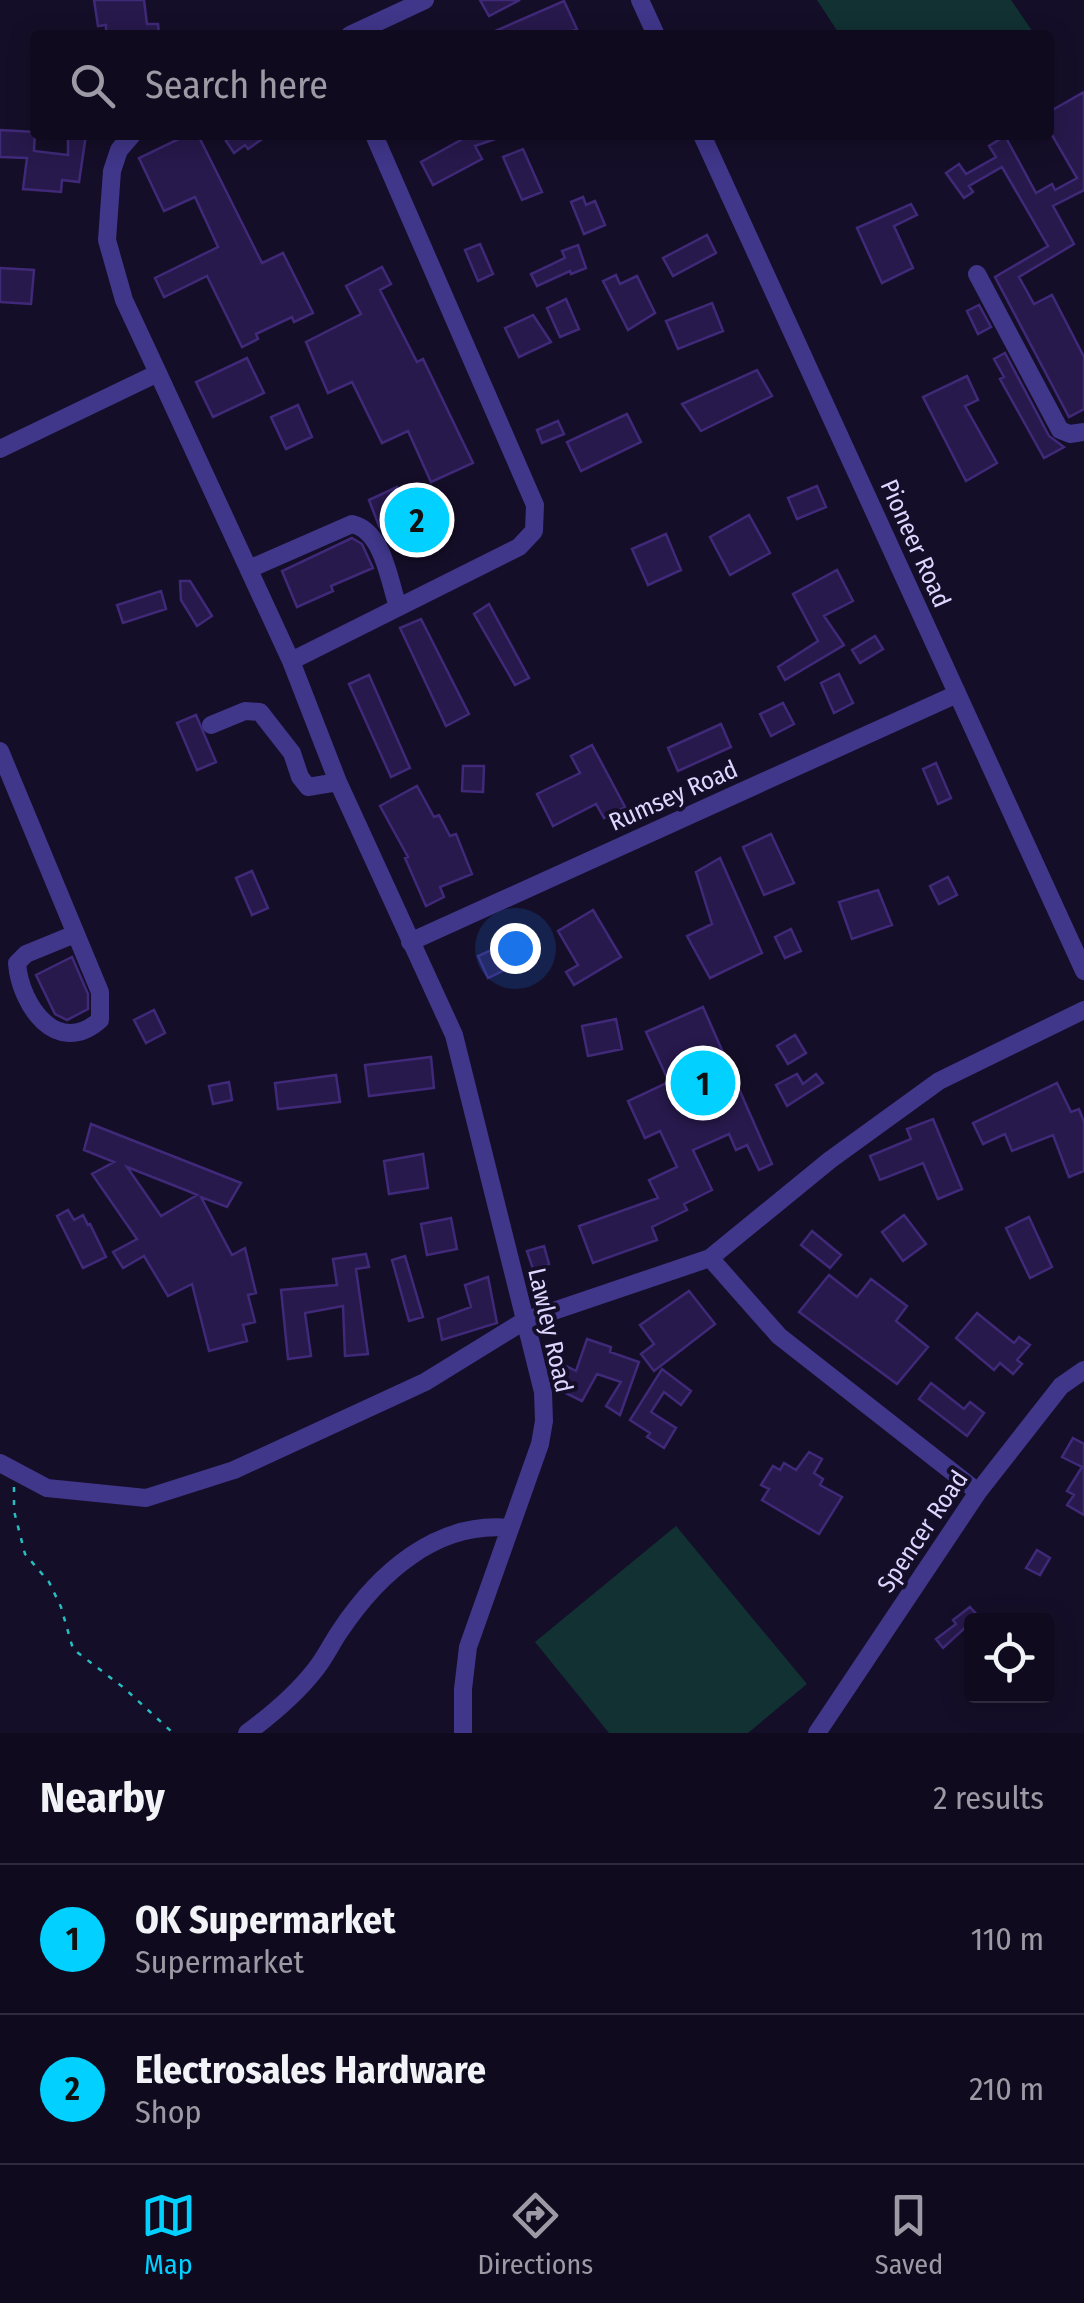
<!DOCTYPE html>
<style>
body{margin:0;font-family:"Fira Sans Condensed",sans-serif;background:#191327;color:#f1f3f6}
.controls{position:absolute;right:30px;bottom:30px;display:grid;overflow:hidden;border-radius:10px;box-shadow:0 5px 25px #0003}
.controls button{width:90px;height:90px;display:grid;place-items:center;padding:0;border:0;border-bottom:2px solid #302b3c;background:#100a1e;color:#f1f3f6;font:50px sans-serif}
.you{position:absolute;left:515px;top:948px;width:35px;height:35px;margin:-25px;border:8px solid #fff;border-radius:50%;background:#1a73e8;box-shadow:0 0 0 15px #1a73e833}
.badge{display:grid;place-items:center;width:65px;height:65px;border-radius:50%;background:#02d1ff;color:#111;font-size:32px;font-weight:700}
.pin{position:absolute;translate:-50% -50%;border:5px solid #fff;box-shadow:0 2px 10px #0006}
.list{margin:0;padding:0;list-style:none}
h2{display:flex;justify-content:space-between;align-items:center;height:130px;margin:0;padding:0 40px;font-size:42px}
h2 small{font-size:32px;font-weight:400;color:#9c9aa4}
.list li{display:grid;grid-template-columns:65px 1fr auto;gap:30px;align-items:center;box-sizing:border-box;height:150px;padding:0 40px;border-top:2px solid #302b3c}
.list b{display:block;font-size:38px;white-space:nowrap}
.list p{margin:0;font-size:32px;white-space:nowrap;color:#9c9aa4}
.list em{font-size:32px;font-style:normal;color:#9c9aa4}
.icon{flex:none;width:55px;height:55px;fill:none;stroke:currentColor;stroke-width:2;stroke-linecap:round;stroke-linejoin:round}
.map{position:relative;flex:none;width:1084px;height:1733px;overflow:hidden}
.search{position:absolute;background:#100a1e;box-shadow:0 5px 25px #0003;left:30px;right:30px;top:30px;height:110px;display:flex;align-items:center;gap:25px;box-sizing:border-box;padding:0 35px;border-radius:10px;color:#9c9aa4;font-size:38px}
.sheet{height:430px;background:#100a1e}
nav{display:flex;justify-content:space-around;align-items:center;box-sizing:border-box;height:140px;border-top:2px solid #302b3c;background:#100a1e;font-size:28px;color:#9c9aa4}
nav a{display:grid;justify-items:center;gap:5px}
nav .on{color:#02d1ff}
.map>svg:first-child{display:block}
.green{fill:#113133}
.building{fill:#27194b;stroke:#3f2978;stroke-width:2.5;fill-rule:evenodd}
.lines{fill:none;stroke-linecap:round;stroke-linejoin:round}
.path{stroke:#27bec1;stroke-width:2.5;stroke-dasharray:5 8;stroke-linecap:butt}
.minor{stroke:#40368a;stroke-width:18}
.labels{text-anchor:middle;stroke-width:8;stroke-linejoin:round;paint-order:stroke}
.street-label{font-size:25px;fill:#ded6ff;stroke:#150e28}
</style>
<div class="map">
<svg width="1084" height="1733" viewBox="0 0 1084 1733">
<rect width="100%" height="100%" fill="#150e28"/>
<path class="green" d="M817 0H1011L1035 35H840Z
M676 1526 807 1684 748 1733H609L535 1642Z"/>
<path class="building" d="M94 0H144L147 24H158L159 35H106V25L98 26Z
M480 0H520L489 16Z
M564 1 577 29 563 35H486Z
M1084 92V190L1053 206 1074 244 1019 277 1034 304 1052 295 1084 357V409L1069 417 995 277 1048 246 1002 167 969 186 973 192 964 198 946 173 959 164 966 174 996 157 989 146 1005 136 1036 193 1052 184 1055 190 1077 178 1049 130V112Z
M0 130 35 132 34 151 68 155V135H86L79 182 62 180 61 192 23 189 27 158 0 157Z
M187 135H198L262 263 283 253 313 313 294 322 292 317 256 334 258 339 242 347 207 276 164 297 155 278 218 247 195 197 164 211 139 158Z
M234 135H268L248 149 245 145 234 153 226 141Z
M470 135 501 137 475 146 482 159 433 185 421 162Z
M523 149 542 192 522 200 503 157Z
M583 197 586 205 595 201 605 225 584 234 571 202Z
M911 204 917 215 894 226 913 268 882 283 857 228Z
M707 235 716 253 673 276 663 258Z
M480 244 493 274 478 281 465 250Z
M578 245 586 268 571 274 570 271 537 286 531 274 565 258 562 251Z
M382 267 391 284 380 290 417 362 423 359 473 463 431 482 408 431 382 443 352 382 328 393 306 342 361 314 346 286Z
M0 268 34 270 31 304 0 302Z
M616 275 620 284 637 276 655 313 628 330 603 281Z
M566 299 579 329 560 337 547 308Z
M712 303 723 331 678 349 666 321Z
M979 305 991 327 978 334 967 311Z
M533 315 551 342 519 357 505 328Z
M1005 353 1049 436 1064 447 1044 458 1000 379 1004 377 994 359Z
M247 358 264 393 213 417 196 382Z
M757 370 772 396 701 431 682 404Z
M967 376 978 400 965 406 997 463 966 481 923 397Z
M298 405 312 437 286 449 271 417Z
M627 414 641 442 581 471 567 442Z
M558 421 564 434 542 443 537 430Z
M817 486 826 507 797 519 788 498Z
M397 487 416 528 389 541 379 526 369 500Z
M749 515 770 553 730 575 710 537Z
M666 534 681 570 648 585 632 549Z
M352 538 362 544 373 568 331 586 333 591 297 607 282 571Z
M837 570 853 601 824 616 844 645 785 680 778 667 818 641 793 594Z
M180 581H190L212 616 197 626 181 600Z
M161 591 166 609 123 623 117 605Z
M489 604 529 678 515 685 474 614Z
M421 619 469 714 446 726 400 628Z
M875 636 883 649 860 663 852 650Z
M839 674 853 703 834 713 821 683Z
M369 675 410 768 391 777 349 684Z
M783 703 794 724 771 736 760 714Z
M196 715 216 762 197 770 177 723Z
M721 724 731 747 678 771 668 748Z
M592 745 625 807 604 818 596 804 553 826 537 794 580 773 571 756Z
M936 763 951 798 938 804 923 769Z
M463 766H484L483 792 462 791Z
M417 786 434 817 439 815 450 836 456 834 472 874 440 887 444 897 426 906 405 858 408 857 380 806Z
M771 834 794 883 764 895 743 847Z
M720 858 762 953 710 978 687 936 712 924 696 872Z
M252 871 268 908 252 915 236 878Z
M948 877 957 895 939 904 930 886Z
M878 890 892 925 852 939 839 902Z
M593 910 621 957 574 985 566 972 578 965 558 931Z
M791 929 801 951 785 958 775 937Z
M515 939 525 960 488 978 478 956Z
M72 957 88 994V1009L67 1020 55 1014 36 975Z
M703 1007 772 1164 759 1170 747 1145 736 1150 729 1134 693 1150 712 1190 684 1204 687 1210 652 1227 657 1240 593 1263 579 1226 658 1198 649 1180 677 1167 660 1131 645 1138 628 1101 669 1082 646 1032Z
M154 1010 165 1033 146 1043 134 1020Z
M616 1019 622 1049 588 1056 582 1026Z
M795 1035 806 1053 788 1064 777 1046Z
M431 1057 434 1088 369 1096 365 1065Z
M797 1074 803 1084 816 1074 823 1083 787 1106 776 1085Z
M336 1075 340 1102 278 1109 275 1083Z
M229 1082 232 1100 213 1104 209 1086Z
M1057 1083 1071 1112 1079 1109 1084 1122V1171L1069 1177 1053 1135 1012 1151 1005 1134 983 1144 973 1123Z
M933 1119 962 1189 938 1199 923 1163 880 1180 870 1156 911 1139 907 1129Z
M91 1124 241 1183 227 1207 201 1197 232 1255 245 1248 256 1293 248 1295 255 1322 243 1325 247 1341 209 1351 192 1284 168 1296 144 1256 123 1268 113 1252 137 1239 92 1174 114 1162 84 1150ZM127 1167 188 1191 197 1195 161 1216Z
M423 1154 428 1188 389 1194 384 1161Z
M68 1210 74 1220 83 1215 88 1225 90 1224 106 1257 83 1268 57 1216Z
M904 1215 926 1244 903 1261 882 1232Z
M1029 1217 1052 1267 1030 1278 1006 1228Z
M451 1218 457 1249 427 1255 421 1224Z
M812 1231 841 1255 830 1268 801 1245Z
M544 1246 549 1264 533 1269 527 1251Z
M366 1254 369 1267 356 1269 368 1354 345 1356 343 1306 305 1313 311 1356 288 1359 281 1290 337 1285 333 1259Z
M405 1256 423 1317 409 1321 392 1260Z
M829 1275 857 1297 871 1279 907 1306 896 1321 928 1347 897 1384 799 1312Z
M488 1277 497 1323 442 1340 438 1319 471 1307 465 1285Z
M689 1291 715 1324 654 1371 641 1354 654 1344 640 1325Z
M977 1313 1014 1343 1019 1337 1030 1345 1017 1360 1022 1364 1013 1374 1000 1363 994 1370 956 1338Z
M587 1339 611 1347 610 1352 639 1362 620 1415 606 1406 621 1382 597 1374 582 1401 555 1388 566 1366 576 1371Z
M662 1369 691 1391 681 1405 664 1392 651 1412 676 1428 664 1448 647 1437 650 1433 630 1420Z
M931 1383 964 1409 970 1402 984 1413 967 1436 919 1399Z
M1073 1438 1084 1444V1515L1067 1505 1074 1495 1067 1491 1082 1467 1062 1457Z
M809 1452 822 1459 814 1473 823 1479 820 1485 842 1497 819 1534 762 1500 769 1489 761 1485 773 1466 780 1470 784 1463 796 1470Z
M1037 1550 1050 1558 1040 1575 1026 1568Z
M970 1607 978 1616 943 1648 936 1639 956 1624 953 1620Z"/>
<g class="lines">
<path class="path" d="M14 1487V1511L25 1554 49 1582 61 1607 73 1649 124 1688 173 1733"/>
<path class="minor" d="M640 0 656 35
M350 35 425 0
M702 135 1084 971
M977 274 1060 430 1070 434 1084 432
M158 373 291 661 338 782 454 1035 543 1392 544 1421 540 1444 468 1647 463 1689V1733
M0 449 158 373 124 300 107 240 112 171 119 150 132 135
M249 569 352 524C383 531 389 580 398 607
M291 661 519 547 534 531 535 505 374 135
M211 725 245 711 260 712 292 753 300 777 308 787 338 782
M0 751 100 992V1020C57 1058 20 1005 17 963L26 954 75 934
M410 942 957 694
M710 1258 779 1336 978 1492
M0 1463 47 1488 146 1498 234 1470 425 1382 524 1321 710 1258 830 1160 939 1081 1084 1010
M247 1733C270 1716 297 1693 315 1670 325 1658 331 1644 340 1631 378 1574 436 1521 509 1528
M817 1733 978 1492 1061 1386 1084 1370"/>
</g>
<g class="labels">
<g class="street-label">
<text transform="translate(916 543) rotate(66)" y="9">Pioneer Road</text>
<text transform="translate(673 795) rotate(-24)" y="9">Rumsey Road</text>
<text transform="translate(551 1330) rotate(77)" y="9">Lawley Road</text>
<text transform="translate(922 1531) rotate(-56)" y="9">Spencer Road</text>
</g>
</g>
</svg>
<div class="controls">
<button><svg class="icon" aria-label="locate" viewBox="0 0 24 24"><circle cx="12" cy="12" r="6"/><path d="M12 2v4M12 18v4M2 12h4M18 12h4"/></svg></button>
</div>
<div class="you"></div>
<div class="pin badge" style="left:703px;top:1083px">1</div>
<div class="pin badge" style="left:417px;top:520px">2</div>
<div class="search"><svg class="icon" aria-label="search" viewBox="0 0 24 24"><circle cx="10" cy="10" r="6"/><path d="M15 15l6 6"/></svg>Search here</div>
</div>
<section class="sheet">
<h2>Nearby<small>2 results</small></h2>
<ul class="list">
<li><span class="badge">1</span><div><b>OK Supermarket</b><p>Supermarket</p></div><em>110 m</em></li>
<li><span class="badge">2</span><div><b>Electrosales Hardware</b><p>Shop</p></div><em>210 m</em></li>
</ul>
</section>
<nav>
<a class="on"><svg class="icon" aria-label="map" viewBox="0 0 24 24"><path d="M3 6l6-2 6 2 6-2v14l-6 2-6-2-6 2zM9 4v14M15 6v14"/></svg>Map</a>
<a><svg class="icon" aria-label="directions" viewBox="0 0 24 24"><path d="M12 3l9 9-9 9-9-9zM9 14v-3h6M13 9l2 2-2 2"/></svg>Directions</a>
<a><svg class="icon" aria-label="saved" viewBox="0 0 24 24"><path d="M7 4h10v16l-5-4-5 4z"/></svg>Saved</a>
</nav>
